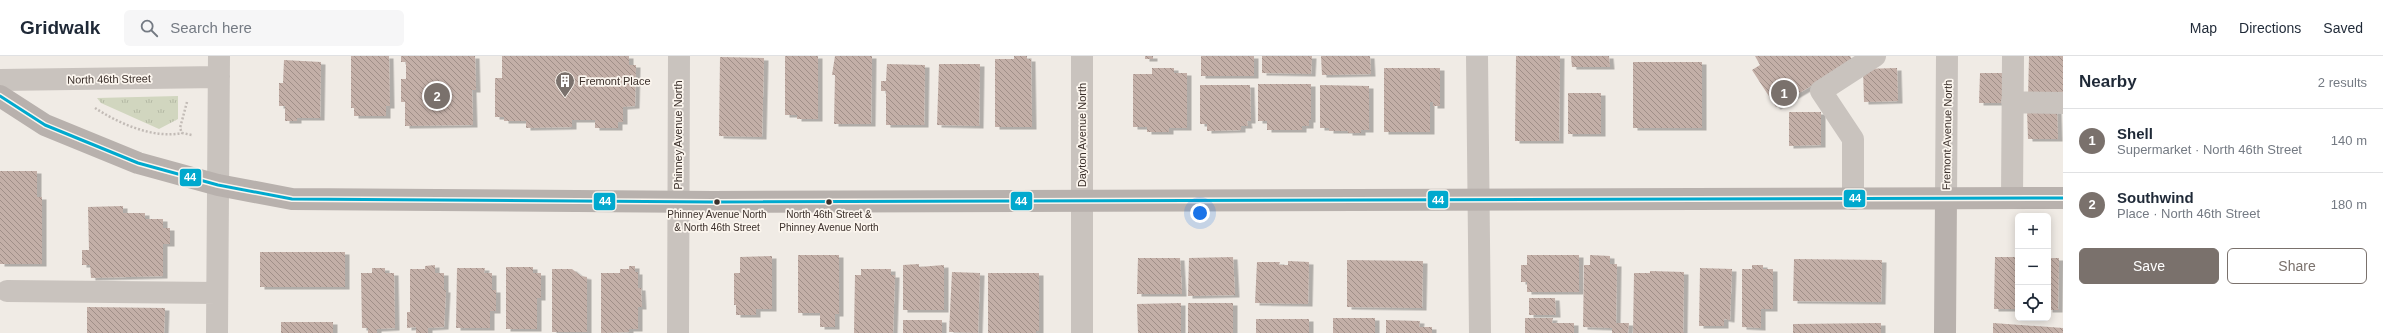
<!DOCTYPE html>
<meta charset="utf-8">
<style>
body{margin:0;font-family:Helvetica,sans-serif;background:#f6f6f7;color:#1f2937}
.controls{position:absolute;right:12px;bottom:12px;display:grid;overflow:hidden;border-radius:6px;box-shadow:0 2px 10px #0003}
.controls button{width:36px;height:36px;display:grid;place-items:center;padding:0;border:0;border-bottom:1px solid #e0e1e3;background:#fff;color:#1f2937;font:20px sans-serif}
.you{position:absolute;left:1200px;top:157px;width:14px;height:14px;margin:-10px;border:3px solid #fff;border-radius:50%;background:#1a73e8;box-shadow:0 0 0 6px #1a73e833}
.badge{display:grid;place-items:center;width:26px;height:26px;border-radius:50%;background:#7a716c;color:#fff;font-size:13px;font-weight:700}
.pin{position:absolute;translate:-50% -50%;border:2px solid #fff;box-shadow:0 1px 4px #0006}
.list{margin:0;padding:0;list-style:none}
h2{display:flex;justify-content:space-between;align-items:center;height:52px;margin:0;padding:0 16px;font-size:17px}
h2 small{font-size:13px;font-weight:400;color:#747a83}
.list li{display:grid;grid-template-columns:26px 1fr auto;gap:12px;align-items:center;box-sizing:border-box;height:64px;padding:0 16px;border-top:1px solid #e0e1e3}
.list b{display:block;font-size:15px;white-space:nowrap}
.list p{margin:0;font-size:13px;white-space:nowrap;color:#747a83}
.list em{font-size:13px;font-style:normal;color:#747a83}
.actions{display:flex;gap:8px;padding:12px 16px}
.actions a{flex:1;padding:9px 0;border:1px solid #7a716c;border-radius:6px;text-align:center;font-size:14px;color:#7a716c}
.actions .main{background:#7a716c;color:#fff}
.icon{flex:none;width:22px;height:22px;fill:none;stroke:currentColor;stroke-width:2;stroke-linecap:round;stroke-linejoin:round}
.map{position:relative;flex:none;width:2063px;height:277px;overflow:hidden}
header{display:flex;align-items:center;gap:24px;box-sizing:border-box;height:56px;padding:0 20px;background:#fff;border-bottom:1px solid #e0e1e3}
header strong{font-size:19px}
nav{display:flex;gap:22px;margin-inline-start:auto;font-size:14px}
.search{width:280px;height:36px;background:#f6f6f7;display:flex;align-items:center;gap:10px;box-sizing:border-box;padding:0 14px;border-radius:6px;color:#747a83;font-size:15px}
main{display:flex}
aside{flex:1;background:#fff}
.map>svg:first-child{display:block}
.grass{fill:url(#grass-tufts)}
.building{fill:url(#building-back-hatch);filter:url(#shadow)}
.lines{fill:none;stroke-linecap:round;stroke-linejoin:round}
.path{stroke:#c2bbb6;stroke-width:2.5;stroke-dasharray:2 2;stroke-linecap:butt}
.minor{stroke:#c9c3be;stroke-width:22}
.major{stroke:#b8b1ad;stroke-width:22}
.bus-1-casing{stroke:#fbf5ee;stroke-width:6}
.bus-1{stroke:#00a9ce;stroke-width:3}
.bus-dot{fill:#3b302b;stroke:#fbf5ee;stroke-width:1.5}
.labels{text-anchor:middle;stroke-width:3.5;stroke-linejoin:round;paint-order:stroke}
.bus-label{font-size:10px;fill:#3b302b;stroke:#fbf5ee}
.street-label{font-size:11px;fill:#3b302b;stroke:#fbf5ee}
.poi-label{font-size:11px;fill:#3b302b;stroke:#fbf5ee;text-anchor:start}
.line-badge{stroke:#fbf5ee;stroke-width:1.5}
.badge-label{font-size:11px;text-anchor:middle;font-weight:bold;fill:#fff}
</style>
<header>
<strong>Gridwalk</strong>
<div class="search"><svg class="icon" aria-label="search" viewBox="0 0 24 24"><circle cx="10" cy="10" r="6"/><path d="M15 15l6 6"/></svg>Search here</div>
<nav><a>Map</a><a>Directions</a><a>Saved</a></nav>
</header>
<main>
<div class="map">
<svg width="2063" height="277" viewBox="0 0 2063 277">
<defs>
<pattern id="grass-tufts" width="24" height="20" patternUnits="userSpaceOnUse"><rect width="24" height="20" fill="#d1d6bf"/><path d="M3 7l-1-3M5 7V3M7 7l1-3M15 17l-1-3M17 17v-4M19 17l1-3" fill="none" stroke="#b4b8a4"/></pattern>
<pattern id="building-back-hatch" width="6" height="6" patternUnits="userSpaceOnUse"><rect width="6" height="6" fill="#c3afa7"/><path d="M-1 5l2 2M0 0l6 6M5-1l2 2" fill="none" stroke="#a08f88"/></pattern>
<filter id="shadow"><feDropShadow dx="4.5" dy="2.5" stdDeviation="0" flood-color="#0004"/></filter>
</defs>
<rect width="100%" height="100%" fill="#f0ebe5"/>
<path class="grass" d="M178 40V63L159 73 101 47 97 42Z"/>
<path class="building" d="M351 0H389L390 50H386V60H354V52H351Z
M401 0H475L476 34H472L473 69 405 70V46H401V23H406V6H401Z
M502 0H629V9H636L635 50 623 51V66H618V72H595V64H572V71L526 72V65H504V61H495V22H502Z
M785 0H818V63H797V59H785Z
M835 0H872L871 68H834L835 19H832Z
M1014 0H1027V3H1031L1032 71H995V3H1014Z
M1145 0H1153V3H1145Z
M1201 0H1254V20H1201Z
M1262 0H1312L1311 18 1262 17Z
M1321 0H1370L1371 18 1322 19Z
M1516 0H1560L1559 85H1515Z
M1571 0H1609L1610 11H1572Z
M1755 0H1850L1853 5 1776 51 1752 14 1760 9Z
M2029 0H2063V43H2028Z
M720 1 764 2 762 81 719 80Z
M284 4 321 6 320 62H297V65H285V50H279V27H283Z
M1633 6H1702V72H1633Z
M887 8 925 9 924 69H886V35H881V25H886Z
M939 8H980L979 70 937 69Z
M1152 12H1174V17H1187V72H1169V76H1147V71H1133V18H1152Z
M1384 12H1440V50H1433V46H1430V76H1384Z
M1897 12 1898 45 1864 46 1863 13Z
M1980 17H2010V47H1979Z
M1258 28H1311V64H1309V70H1302V74H1267V65H1258Z
M1200 29H1250L1251 65H1247L1248 70H1241V74L1207 75V68H1200Z
M1320 29 1369 30V74H1361V77H1348V75H1329V72H1320Z
M1568 37H1601V78H1568Z
M2027 53H2057L2058 83H2028Z
M1789 56H1821V89L1789 90Z
M0 115H37V141H42V208H0Z
M123 150V157H145V163H163V172H170V188H163V220L91 222 90 209H82V194H89L88 151Z
M260 196H345V231H260Z
M798 199H839V258H835V271H820V257H798Z
M1527 199H1579V236H1527V226H1521V209H1527Z
M1590 199 1610 200V208H1617L1616 267H1629L1628 277H1612V272L1583 271 1584 209H1590Z
M772 200V253H756V259H736V249H734V217H740V201Z
M1233 201 1235 239 1188 240 1189 202Z
M1995 201H2018V253H1994Z
M1138 202H1180L1182 238H1137Z
M2048 202H2059L2058 254H2048Z
M1794 203 1882 204 1881 246 1793 245Z
M1347 204 1423 205 1422 252 1347 251Z
M1288 205 1309 206 1308 248 1255 247 1257 206H1280L1279 209H1288Z
M919 208V211L944 209V254H903V209Z
M435 209V217H444V234H446L444 271 428 272V277H416V271L407 272V256H410V213H425V210Z
M1752 209H1763V213H1773V253H1761V272L1742 271V213H1752Z
M629 210H635V216H638V232H641L642 251H638V273H629V276L601 277V217H620V213H629Z
M506 211H533V217H541V242H537V273H506Z
M372 212H385V217H394L395 272 377 273V277H368V272H362L361 217H372Z
M457 212H485L484 217H492V234H496V255H490V272H456Z
M1700 212 1732 213 1730 264 1724 263V270H1699Z
M552 213H572L581 220 587 221V276H552Z
M861 213H891V219H895L893 277H854L855 219H861Z
M1650 215 1684 216 1683 277H1633L1634 217H1650Z
M952 216 980 217 978 277 949 276Z
M988 217H1039V275H1036V277H988Z
M1529 242H1555L1556 259H1529Z
M1181 247V277H1138L1137 248Z
M1188 247H1233V277H1188Z
M87 251 165 252 164 277H87Z
M1333 262H1375V277H1333Z
M1525 262H1553L1552 267H1574V277H1525Z
M1256 263H1309V277H1256Z
M903 264H942V277H903Z
M1386 264 1420 265 1419 271H1432V277H1386Z
M281 266H333V277H281Z
M1881 267V277H1793V268Z
M1993 267 2063 272V277H1993Z"/>
<g class="lines">
<path class="path" d="M187 46 180 72 182 77 192 79
M95 52C118 67 153 83 182 77"/>
<path class="minor" d="M1477 0 1480 277
M0 24 219 21
M2012 46 2063 47
M1946 142 1947 0
M2012 142 2013 0
M1853 143V83L1821 35 1875 0
M7 235 217 237
M217 277 219 0
M678 277 679 0
M1082 277V0"/>
<path class="major" d="M0 40 45 69 138 107 218 129 292 143 713 146 2063 142
M1945 277 1946 142"/>
<defs>
<path id="bus-1" d="M0 40 45 69 138 107 218 129 292 143 713 146 2063 142"/>
</defs>
<use href="#bus-1" class="bus-1-casing"/>
<use href="#bus-1" class="bus-1"/>
</g>
<defs>
<symbol id="building-pin" viewBox="-11 -11 22 30"><path d="M0 17L-7.5 6A9.5 9.5 0 1 1 7.5 6Z" fill="#7a716c" stroke="#fbf5ee"/><path d="M-4-6H4V6H1V3H-1V6H-4ZM-2.5-4.3h1.7v1.8h-1.7ZM.8-4.3h1.7v1.8H.8ZM-2.5-1h1.7V.8h-1.7ZM.8-1h1.7V.8H.8Z" fill="#fff"/></symbol>
</defs>
<g fill-rule="evenodd">
<use href="#building-pin" x="554" y="14" width="22" height="30"/>
</g>
<g class="bus-dot">
<circle cx="717" cy="146" r="3.5"/>
<circle cx="829" cy="146" r="3.5"/>
</g>
<g class="labels">
<g class="bus-label">
<text x="717" y="162">Phinney Avenue North<tspan x="717" dy="13">&amp; North 46th Street</tspan></text>
<text x="829" y="162">North 46th Street &amp;<tspan x="829" dy="13">Phinney Avenue North</tspan></text>
</g>
<g class="street-label">
<text transform="translate(109 23) rotate(-1)" y="4">North 46th Street</text>
<text transform="translate(678 79) rotate(-90)" y="4">Phinney Avenue North</text>
<text transform="translate(1082 79) rotate(-90)" y="4">Dayton Avenue North</text>
<text transform="translate(1947 79) rotate(-89)" y="4">Fremont Avenue North</text>
</g>
<g class="poi-label">
<text x="579" y="29">Fremont Place</text>
</g>
</g>
<g class="line-badge">
<rect x="179" y="112" width="23" height="19" rx="4" fill="#00a9ce"/>
<rect x="1843" y="133" width="23" height="19" rx="4" fill="#00a9ce"/>
<rect x="1427" y="134" width="22" height="19" rx="4" fill="#00a9ce"/>
<rect x="1010" y="135" width="23" height="20" rx="4" fill="#00a9ce"/>
<rect x="593" y="136" width="23" height="19" rx="4" fill="#00a9ce"/>
</g>
<g class="badge-label">
<text x="190" y="125">44</text>
<text x="1855" y="146">44</text>
<text x="1438" y="148">44</text>
<text x="1021" y="149">44</text>
<text x="605" y="149">44</text>
</g>
</svg>
<div class="controls">
<button>+</button>
<button>−</button>
<button><svg class="icon" aria-label="locate" viewBox="0 0 24 24"><circle cx="12" cy="12" r="6"/><path d="M12 2v4M12 18v4M2 12h4M18 12h4"/></svg></button>
</div>
<div class="you"></div>
<div class="pin badge" style="left:1784px;top:37px">1</div>
<div class="pin badge" style="left:437px;top:40px">2</div>
</div>
<aside>
<h2>Nearby<small>2 results</small></h2>
<ul class="list">
<li><span class="badge">1</span><div><b>Shell</b><p>Supermarket · North 46th Street</p></div><em>140 m</em></li>
<li><span class="badge">2</span><div><b>Southwind</b><p>Place · North 46th Street</p></div><em>180 m</em></li>
</ul>
<div class="actions"><a class="main">Save</a><a>Share</a></div>
</aside>
</main>
